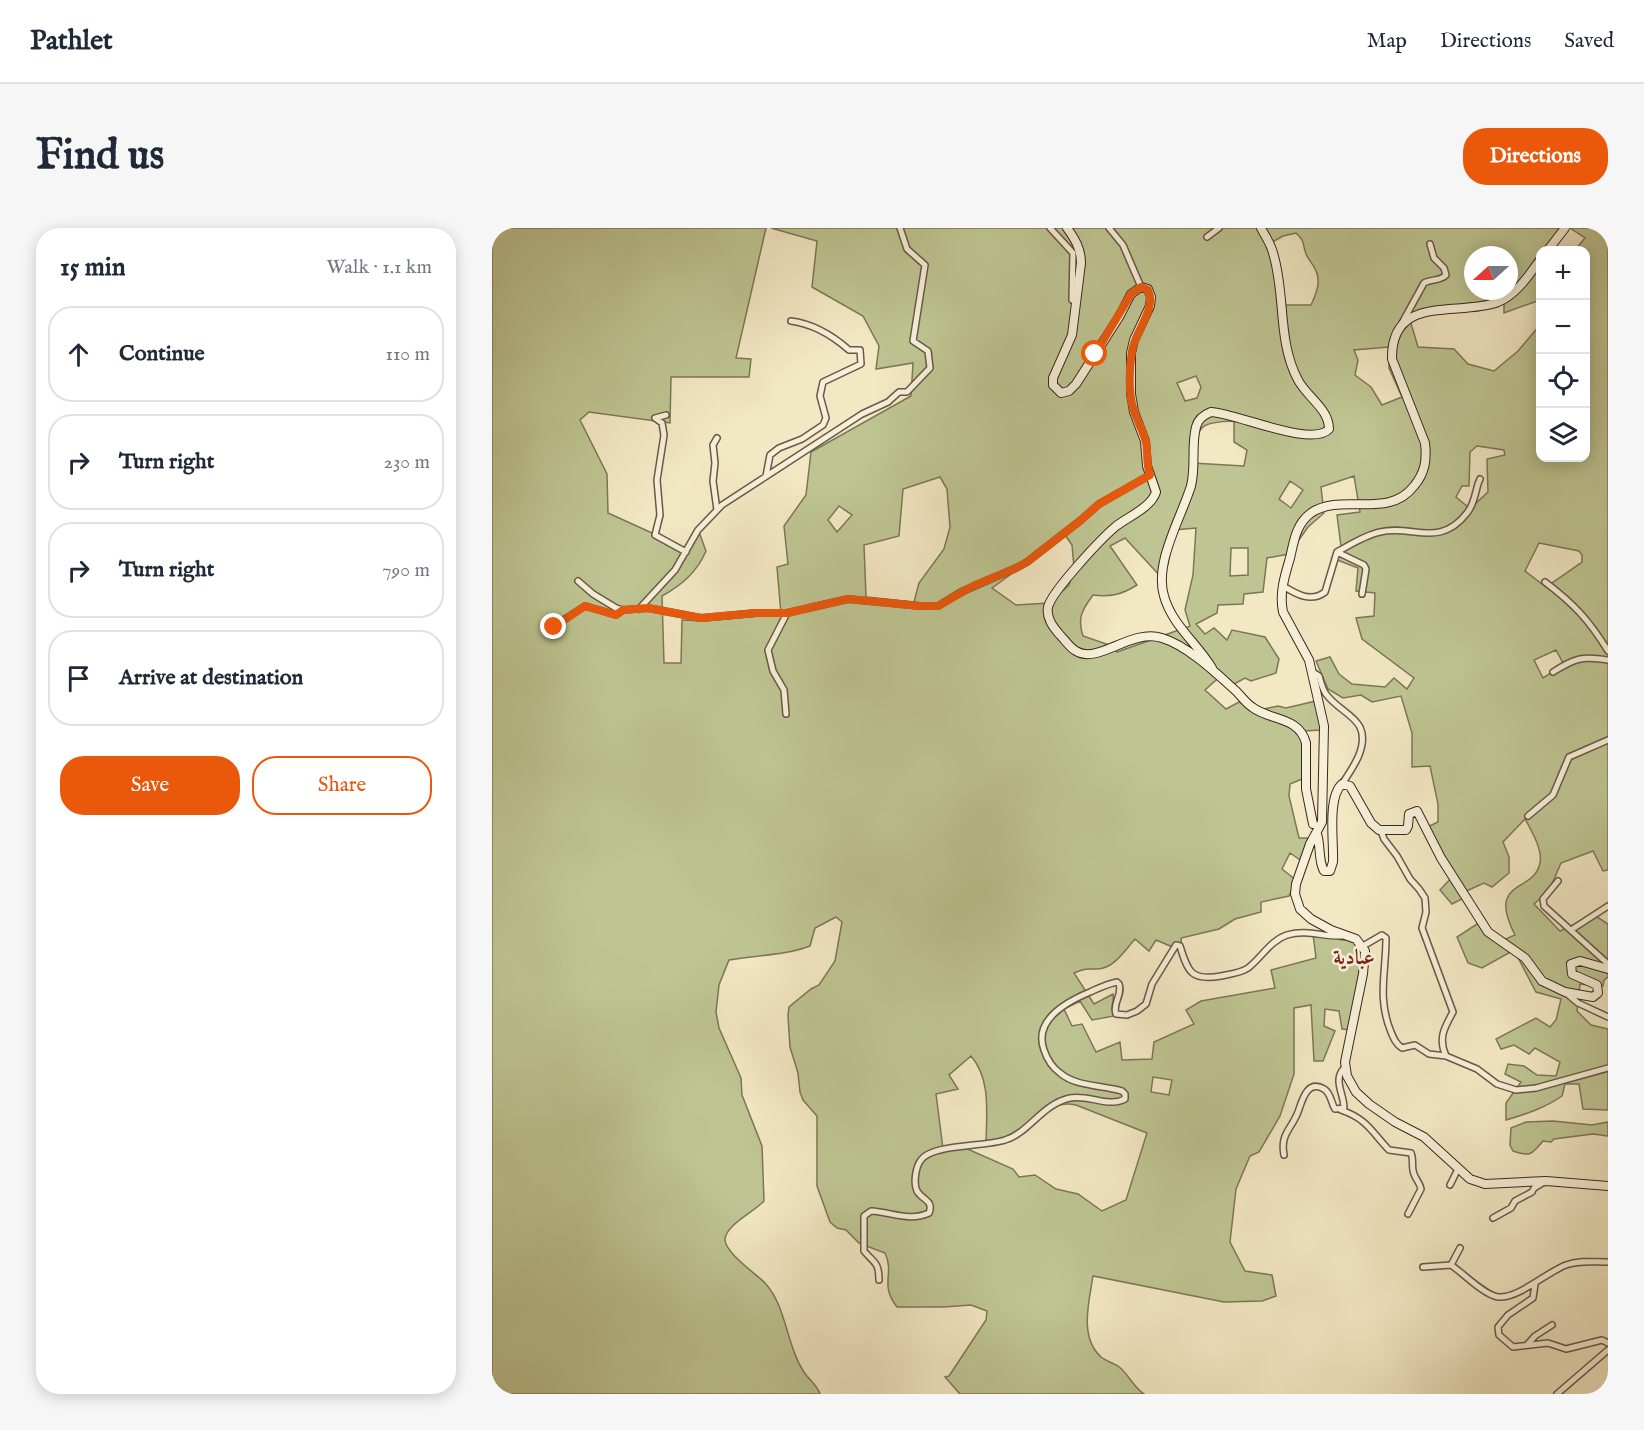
<!DOCTYPE html>
<meta charset="utf-8">
<style>
body{margin:0;font-family:"IM FELL English",Amiri,serif;background:#f6f6f7;color:#1f2937}
.controls{position:absolute;right:18px;top:18px;display:grid;overflow:hidden;border-radius:12px;box-shadow:0 3px 15px #0003}
.controls button{width:54px;height:54px;display:grid;place-items:center;padding:0;border:0;border-bottom:2px solid #e0e1e3;background:#fff;color:#1f2937;font:30px sans-serif}
.compass{position:absolute;left:972px;top:18px;width:54px;height:54px;border-radius:50%;background:#fff;box-shadow:0 3px 15px #0003;rotate:249deg}
.stop{position:absolute;width:18px;height:18px;margin:-14px;border:4px solid #ea580c;border-radius:50%;background:#fff}
.stop.end{background:#ea580c;border-color:#fff;box-shadow:0 2px 6px #0008}
.list{margin:0;padding:0;list-style:none}
h2{display:flex;justify-content:space-between;align-items:center;height:78px;margin:0;padding:0 24px;font-size:26px}
h2 small{font-size:20px;font-weight:400;color:#747a83}
.list li{display:grid;grid-template-columns:39px 1fr auto;gap:18px;align-items:center;box-sizing:border-box;height:96px;margin:0 12px 12px;padding:0 12px;border:2px solid #e0e1e3;border-radius:24px}
.list b{display:block;font-size:22px;white-space:nowrap}
.list em{font-size:20px;font-style:normal;color:#747a83}
.actions{display:flex;gap:12px;padding:18px 24px}
.actions a{flex:1;padding:14px 0;border:2px solid #ea580c;border-radius:24px;text-align:center;font-size:21px;color:#ea580c}
.actions .main{background:#ea580c;color:#fff}
.icon{flex:none;width:33px;height:33px;fill:none;stroke:currentColor;stroke-width:2;stroke-linecap:round;stroke-linejoin:round}
.map{position:relative;flex:none;width:1116px;height:1166px;overflow:hidden;border-radius:24px}
header{display:flex;align-items:center;gap:36px;box-sizing:border-box;height:84px;padding:0 30px;background:#fff;border-bottom:2px solid #e0e1e3}
header strong{font-size:28px}
nav{display:flex;gap:33px;margin-inline-start:auto;font-size:21px}
.intro{display:flex;align-items:center;justify-content:space-between;box-sizing:border-box;height:144px;padding:0 36px}
h1{margin:0;font-size:42px}
.button{padding:15px 27px;border-radius:24px;background:#ea580c;color:#fff;font-size:21px;font-weight:700}
main{display:flex;gap:36px;padding:0 36px}
aside{flex:1;background:#fff;border-radius:24px;box-shadow:0 3px 15px #0003}
.map>svg:first-child{display:block}
.green{fill:#bec592;stroke:#7c7658;stroke-width:1.5;fill-rule:evenodd}
.lines{fill:none;stroke-linecap:round;stroke-linejoin:round}
.street-casing{stroke:#685847;stroke-width:8}
.secondary-casing{stroke:#3a281d;stroke-width:10}
.street{stroke:#f7f0d9;stroke-width:5}
.secondary{stroke:#f7f0d9;stroke-width:8}
.route{stroke:#ea580c;stroke-width:8}
.labels{text-anchor:middle;stroke-width:5;stroke-linejoin:round;paint-order:stroke}
.quarter-label{font-size:21px;font-weight:bold;fill:#7a1f14;stroke:#f7f0d9}
</style>
<header>
<strong>Pathlet</strong>
<nav><a>Map</a><a>Directions</a><a>Saved</a></nav>
</header>
<div class="intro"><h1>Find us</h1><a class="button">Directions</a></div>
<main>
<aside>
<h2>15 min<small>Walk · 1.1 km</small></h2>
<ul class="list">
<li><svg class="icon" aria-label="ahead" viewBox="0 0 24 24"><path d="M12 20V5M6 11l6-6 6 6"/></svg><div><b>Continue</b></div><em>110 m</em></li>
<li><svg class="icon" aria-label="right" viewBox="0 0 24 24"><path d="M7 20v-9h11M14 6l5 5-5 5"/></svg><div><b>Turn right</b></div><em>230 m</em></li>
<li><svg class="icon" aria-label="right" viewBox="0 0 24 24"><path d="M7 20v-9h11M14 6l5 5-5 5"/></svg><div><b>Turn right</b></div><em>790 m</em></li>
<li><svg class="icon" aria-label="arrive" viewBox="0 0 24 24"><path d="M6 21V4h12l-3 4 3 4H6"/></svg><div><b>Arrive at destination</b></div></li>
</ul>
<div class="actions"><a class="main">Save</a><a>Share</a></div>
</aside>
<div class="map">
<svg width="1116" height="1166" viewBox="0 0 1116 1166">
<rect width="100%" height="100%" fill="#f3e8c4"/>
<filter id="stains"><feTurbulence type="fractalNoise" baseFrequency=".00333" numOctaves="4"/><feColorMatrix values="0 0 0 0 .2 0 0 0 0 .09 0 0 0 0 .02 0 0 0 .5 -.17"/></filter>
<radialGradient id="worn" r=".72"><stop offset=".6" stop-color="#630" stop-opacity="0"/><stop offset="1" stop-color="#630" stop-opacity=".3"/></radialGradient>
<path class="green" d="M0 0H274L244 130 259 131 257 149H179L178 195 97 184 88 192 115 246 116 285 182 315 191 322 207 304 214 323C205 344 190 357 170 368L172 435H189L190 392 213 393 289 386 285 339 296 336 292 298 314 267 319 224 419 168 421 135 384 141 387 118 371 88 320 59 325 13 279 0H1074L1059 22H1048V72L1012 85V74L943 85 918 92 926 119 962 121 976 136 1002 143 1026 123 1048 97V230H1094V22H1083L1093 10 1078 0H1116V642L1111 643 1101 623 1069 635 1057 663 1042 676 1068 703 1102 687 1116 696V749L1112 752 1111 758 1088 756 1085 783 1099 797 1116 801V882L1091 881 1087 856H1073L1070 868C1053 880 1034 886 1014 892V875L1029 854 1013 846 1016 836 1032 838 1045 847 1064 848 1068 834 1043 820 1037 826 1022 817 1009 821 1004 811 1044 790 1058 799 1064 792 1069 771 1044 764 1022 722 990 740 976 735 965 709 988 694 1007 714 1023 707C994 650 1042 666 1048 635 1051 622 1039 602 1033 591L1011 614 1017 629V645L1000 659 992 655 970 665 972 670 960 676 948 662 961 648 933 600 946 594V576L938 538 920 539V505L909 468 880 474 869 467 851 470 836 461 824 433 838 429 847 446 860 456 893 459 902 450 915 461 922 450 870 411 864 390 882 388 883 365 864 363 866 340 840 330 850 326 845 287 868 284 862 248 829 259 832 285 816 299 797 326 775 330 771 364 752 366 751 376 726 377 725 385 704 396 713 406 722 400 735 412 740 402 773 409 787 431 784 445 759 453 753 450 742 456 731 446 713 462 734 481 747 474 767 482 786 478 794 480 824 473 829 502 812 503 810 551 798 556 797 568 807 610H821L814 636 798 625 790 641 804 652 797 668 769 674V684L743 691 727 701 689 710 690 723 664 712 657 723 643 711C633 722 622 741 605 741 593 741 596 740 582 745L602 776 621 766 622 788 600 792 588 773 572 781 580 798 590 796 604 824 628 814 630 832 660 831 662 814 702 796 694 782 709 773 783 760 779 742 824 730 821 706 850 712H860L872 723 859 802 850 801 847 783 833 781 832 798 843 803 831 833H822L819 777 802 780V846L788 888 767 924 758 928 744 961 738 1014 753 1043 780 1047 784 1068 770 1073 732 1074 601 1048C597 1074 587 1109 609 1129 614 1133 621 1135 626 1138 636 1145 641 1159 652 1166H468L453 1149 457 1148 494 1092 495 1083 479 1077 452 1079H405C387 1056 403 1046 393 1025L367 1015 354 1002 345 1000 338 994 325 958V888L311 872 308 864 306 845 298 819 296 788 297 779 319 761 327 757 343 733 350 694 344 689 323 700 318 718C291 728 264 727 237 732L227 757 224 784 227 800 249 850 250 867 270 918 272 973C262 984 234 997 233 1011 232 1024 264 1046 273 1055 295 1079 294 1117 312 1144 317 1152 325 1157 328 1166H0ZM804 5C814 14 810 16 814 26 816 31 820 35 822 39 830 52 825 64 819 77H791L777 16 791 8ZM981 27H1017V63H981ZM897 119V140L910 169 890 177 879 159 863 147 866 132 862 122ZM704 148 709 159 705 170 693 173 685 155ZM742 193V214L755 222 752 238 700 235C707 200 702 194 742 193ZM985 218 1012 222 1013 227 995 231 996 264 982 277 976 279 964 269 970 258H977L978 224ZM448 249 455 261 458 299 452 321 427 355 422 374 374 369 372 317 407 308 411 261ZM798 253 811 262 799 280 787 271ZM347 278 360 287 345 304 336 292ZM704 300 701 347 693 382 698 398 625 424 620 418 591 408C585 390 590 382 601 367 619 369 629 367 645 357L618 318 633 310 669 349 676 336 682 302ZM573 307 580 317 582 340 577 357 557 375 524 377 500 360ZM1047 315 1087 323 1090 327V334L1054 359 1033 343ZM739 320H756V347L738 348ZM1064 422 1072 437 1051 450 1042 432ZM479 828C500 852 494 888 494 918 505 914 516 911 526 905 546 894 558 871 584 877L655 905 634 972 610 983 586 966 564 961 543 947 527 949 521 941 471 919 451 921 444 866 466 861 457 847ZM661 849 680 852 677 867 659 864Z
M1061 893 1100 897 1116 894V908L1101 906 1062 911 1059 914 1051 913C1039 927 1039 929 1021 923L1018 917 1019 900 1034 894Z"/>
<g class="lines">
<defs>
<path id="street" d="M558 0 581 25 580 72 583 74
M617 0 631 17 649 59
M715 9 727 0
M910 95 932 55C939 51 949 53 954 47L952 40 942 30 938 16
M174 187 163 190 170 195 172 207 165 252 168 287 163 307 194 324
M274 248 278 227 287 220 310 211 331 197 334 190 328 168 331 154 369 136 368 122H357C340 107 322 96 299 93
M225 282 221 253 223 235 221 217 225 210
M845 324C858 317 873 307 888 304 920 296 947 321 975 285 984 274 983 261 988 251
M86 353 101 366 124 380 131 382 156 380 209 390 264 385H295L356 371 428 378H446L469 364 524 340 535 334 589 292 607 276 658 247
M1053 354C1082 376 1097 392 1116 423
M791 358C804 366 819 375 833 364L845 324 872 337 874 341 870 366
M147 381 183 342 206 302 230 277 370 186 396 174 407 164H415L438 140 436 123 421 113 433 37 415 21 408 0
M62 398 93 378 124 387 131 382
M821 444 827 448C829 454 830 461 834 466 850 488 881 490 867 527 863 537 856 547 850 556
M1061 444C1083 430 1090 428 1116 432
M294 486 292 462 281 443 276 422 295 385
M1036 588 1061 567 1077 529 1116 512
M889 603 892 611 905 628 918 651 927 661 933 670 934 684 930 700 961 784C952 800 946 811 954 828L985 841 1005 856 1024 862 1044 860 1116 840
M1066 653 1051 671 1052 678 1116 736
M1079 702 1116 678
M871 718 890 707 894 710C894 745 885 770 899 804 902 811 904 816 910 820L923 817 937 826 954 828
M1074 765 1086 775 1116 789
M849 882C875 891 879 903 897 922L919 925C922 932 919 939 922 946 924 952 928 955 929 961L916 986
M792 927C788 906 799 902 806 884 810 873 815 851 832 861 839 865 839 875 843 881L852 880C852 865 840 852 853 839
M958 957 966 941
M1001 990 1019 980 1023 973 1040 964 1042 960 1052 954
M959 1037 968 1020
M931 1039 959 1037C971 1045 992 1067 1006 1069 1026 1071 1055 1044 1074 1037 1087 1032 1102 1034 1116 1034
M387 1052C387 1034 382 1035 372 1023V988L379 983C399 984 417 994 437 985 442 972 430 972 425 963 421 955 424 938 429 932 440 916 492 919 513 912 537 905 550 876 578 870 596 866 616 880 633 871V866L630 863C611 857 584 859 568 845 561 840 555 831 552 822 541 792 574 774 598 764 607 760 615 756 625 754L627 756C631 767 620 775 624 786L635 787 645 783 654 776 660 756 684 717 688 718C696 745 700 753 729 748 738 746 749 745 756 740 769 730 779 712 795 707 815 701 831 709 850 708
M1043 1056 1041 1070 1016 1087 1006 1099 1007 1107 1021 1119 1056 1115 1074 1121 1110 1112 1116 1115
M1035 1117 1043 1108 1060 1097
M1065 1166 1116 1122"/>
<path id="secondary" d="M575 0C583 11 589 21 589 35L580 107 561 150V157L569 165 577 163 584 156 627 89 639 66 649 59 656 61 659 69 658 78 642 112 639 125V166L642 184 653 213 655 238 664 264C659 280 635 289 623 299 609 311 560 363 556 379 554 390 561 399 568 407 573 412 578 420 584 423 606 437 639 400 670 410 696 418 724 445 744 463 749 468 754 475 760 479 778 493 807 488 814 515V561L821 596
M1056 22 1073 0
M1048 32C1037 47 1025 66 1006 74 966 89 899 65 900 131L933 215C935 232 933 245 922 258 896 292 850 264 819 285 804 296 802 313 798 330 793 347 787 365 791 384L817 432 832 498 830 594 818 616 804 656 803 666 808 681 819 691 839 702 864 711 873 723 871 746 853 834 855 848 864 864 877 876 903 894 932 909 978 951 993 956 1054 953 1116 958
M720 440C705 415 680 397 672 368 662 335 689 290 699 258 704 239 699 218 704 199 706 191 711 187 719 184 744 185 820 220 837 201 837 181 815 169 806 152 785 113 794 66 781 25 779 16 773 8 769 0
M825 606C829 618 826 633 832 643H838L841 634C842 615 835 569 850 556L858 558 879 595 887 602H914L916 598 917 586 925 583 949 630 996 704 1033 730 1050 753 1073 764 1101 769 1106 765 1105 757 1080 746 1079 736 1088 733 1116 741"/>
</defs>
<use href="#street" class="street-casing"/>
<use href="#secondary" class="secondary-casing"/>
<use href="#street" class="street"/>
<use href="#secondary" class="secondary"/>
</g>
<g class="lines">
<path class="route" d="M62 399 93 378 124 387 131 382 156 380 209 390 264 385H295L356 371 428 378H446L481 358 524 340 535 334 589 292 607 276 658 247C654 236 656 225 654 214 651 203 646 194 642 183 636 166 637 141 640 123 643 103 665 81 656 62L649 59 639 66 603 126"/>
</g>
<g class="labels">
<g class="quarter-label">
<text x="862" y="736">عبادية</text>
</g>
</g>
<rect width="100%" height="100%" filter="url(#stains)"/>
<rect width="100%" height="100%" fill="url(#worn)"/>
</svg>
<div class="controls">
<button>+</button>
<button>−</button>
<button><svg class="icon" aria-label="locate" viewBox="0 0 24 24"><circle cx="12" cy="12" r="6"/><path d="M12 2v4M12 18v4M2 12h4M18 12h4"/></svg></button>
<button><svg class="icon" aria-label="layers" viewBox="0 0 24 24"><path d="M12 4l9 5-9 5-9-5zM3 14l9 5 9-5"/></svg></button>
</div>
<svg class="compass" viewBox="-18 -18 36 36"><path d="M0-13l5 13h-10z" fill="#e53935"/><path d="M0 13l5-13h-10z" fill="#747a83"/></svg>
<div class="stop" style="left:603px;top:126px"></div>
<div class="stop end" style="left:62px;top:399px"></div>
</div>
</main>
